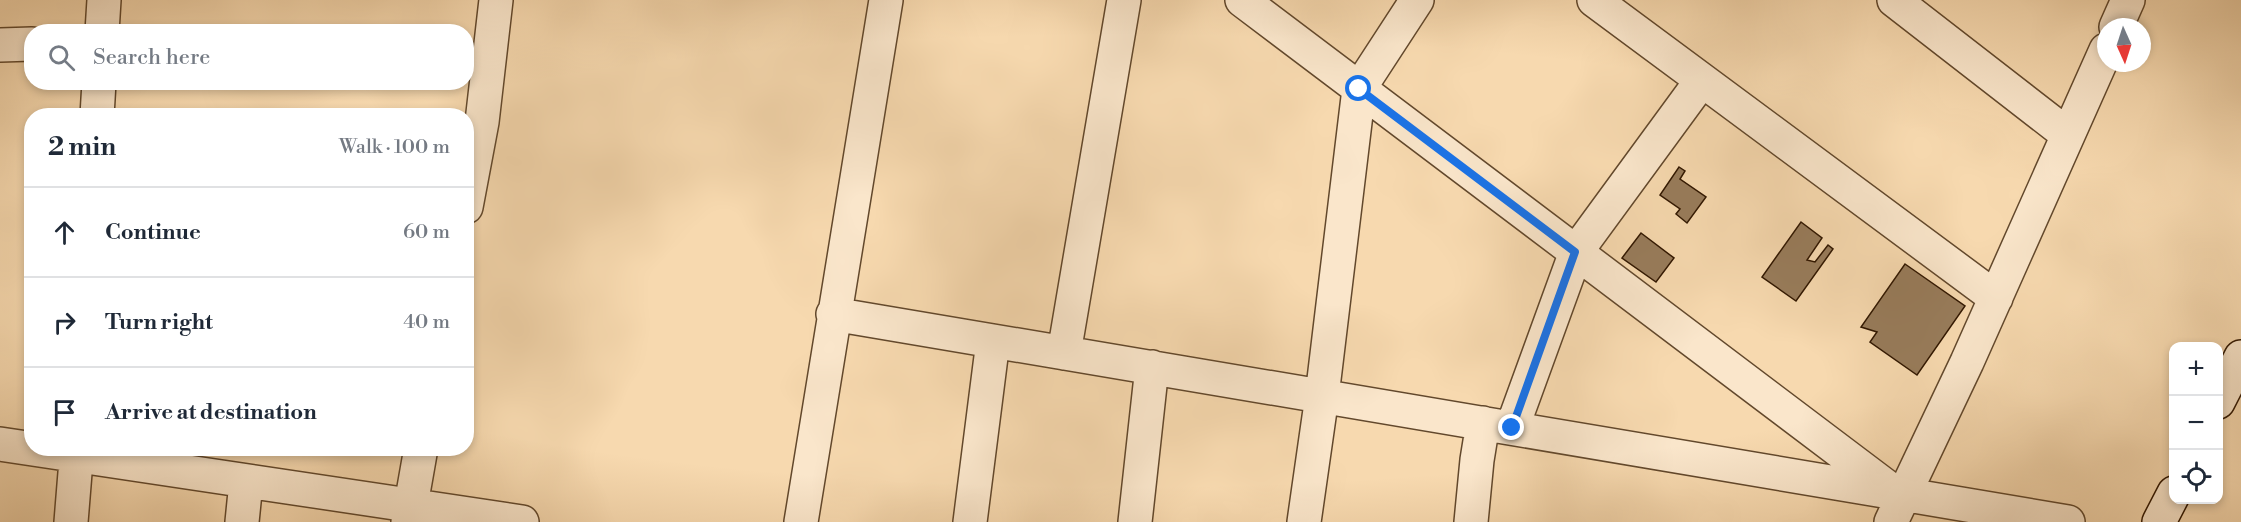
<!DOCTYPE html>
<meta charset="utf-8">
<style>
body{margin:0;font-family:"Libre Bodoni",serif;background:#f6f6f7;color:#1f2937}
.controls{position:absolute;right:18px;bottom:18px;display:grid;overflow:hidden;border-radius:12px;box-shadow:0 3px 9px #0003}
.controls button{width:54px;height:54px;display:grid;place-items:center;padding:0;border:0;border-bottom:2px solid #e0e1e3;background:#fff;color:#1f2937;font:30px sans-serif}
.compass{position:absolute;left:2097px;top:18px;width:54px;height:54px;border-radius:50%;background:#fff;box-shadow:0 3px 9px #0003;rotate:177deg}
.stop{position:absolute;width:18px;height:18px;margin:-14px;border:4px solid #1a73e8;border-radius:50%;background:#fff}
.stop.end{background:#1a73e8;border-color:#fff;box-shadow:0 2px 6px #0008}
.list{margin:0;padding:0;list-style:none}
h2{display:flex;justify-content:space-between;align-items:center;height:78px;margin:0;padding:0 24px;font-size:26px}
h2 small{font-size:20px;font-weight:400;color:#747a83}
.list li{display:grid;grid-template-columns:39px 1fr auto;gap:18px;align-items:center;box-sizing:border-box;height:90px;padding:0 24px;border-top:2px solid #e0e1e3}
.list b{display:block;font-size:22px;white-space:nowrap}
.list em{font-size:20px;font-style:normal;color:#747a83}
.icon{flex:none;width:33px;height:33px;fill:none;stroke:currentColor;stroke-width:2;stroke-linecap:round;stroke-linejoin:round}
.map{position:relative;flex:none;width:2241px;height:522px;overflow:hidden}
.search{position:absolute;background:#fff;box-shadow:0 3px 9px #0003;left:24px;top:24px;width:450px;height:66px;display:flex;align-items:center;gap:15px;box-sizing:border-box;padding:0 21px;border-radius:24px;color:#747a83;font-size:22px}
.panel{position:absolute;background:#fff;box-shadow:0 3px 9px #0003;left:24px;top:108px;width:450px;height:348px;border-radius:24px}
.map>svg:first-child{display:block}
.building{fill:#987c5b;stroke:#311700;stroke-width:1.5}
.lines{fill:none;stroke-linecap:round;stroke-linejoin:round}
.street-casing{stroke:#62482c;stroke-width:36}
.secondary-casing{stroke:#311700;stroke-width:36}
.street{stroke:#fae6cb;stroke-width:33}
.secondary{stroke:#fae6cb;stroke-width:33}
.route{stroke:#1a73e8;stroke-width:8}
</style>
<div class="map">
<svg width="2241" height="522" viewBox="0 0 2241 522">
<rect width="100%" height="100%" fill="#f7d9af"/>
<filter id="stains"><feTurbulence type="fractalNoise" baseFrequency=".00333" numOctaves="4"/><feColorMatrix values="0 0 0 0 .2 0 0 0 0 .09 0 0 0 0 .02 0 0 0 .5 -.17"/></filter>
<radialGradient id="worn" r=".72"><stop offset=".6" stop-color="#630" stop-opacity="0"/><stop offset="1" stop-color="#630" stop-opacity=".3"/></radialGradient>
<path class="building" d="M1679 167 1685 171 1680 179 1706 197 1687 223 1676 214 1680 209 1660 195Z
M1801 222 1822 238 1807 260 1815 262 1828 245 1833 249 1796 301 1762 277Z
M1641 233 1674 258 1656 282 1622 258Z
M1905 264 1965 306 1917 375 1870 342 1877 332 1861 327Z"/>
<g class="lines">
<defs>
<path id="street" d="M1242 0 1891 490
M1594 0 1996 298
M1894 0 2068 135
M2116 27 2128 0
M102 32 104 0
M0 45 32 44
M97 116 99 82
M466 207 482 122 496 0
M833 314 2068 522
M1064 353 1124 0
M1512 428 1576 252 1702 80
M0 444 522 522
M71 522 77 448
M242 522 246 482
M408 522 421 448
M801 522 886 0
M970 522 993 341
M1135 522 1152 367
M1304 522 1322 396 1359 89 1417 0
M1471 522 1477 460 1483 423
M1891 522 1967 362 2106 50"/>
<path id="secondary" d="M2218 402 2241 357
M2159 522 2174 493"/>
</defs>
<use href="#street" class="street-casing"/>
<use href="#secondary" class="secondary-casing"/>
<use href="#street" class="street"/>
<use href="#secondary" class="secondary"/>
</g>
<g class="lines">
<path class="route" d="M1359 89 1575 252 1512 428"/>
</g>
<rect width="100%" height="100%" filter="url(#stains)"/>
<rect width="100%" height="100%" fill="url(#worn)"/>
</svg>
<div class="controls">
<button>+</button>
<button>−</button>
<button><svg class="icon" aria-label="locate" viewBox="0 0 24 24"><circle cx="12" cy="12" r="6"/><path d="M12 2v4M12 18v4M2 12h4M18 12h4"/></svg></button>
</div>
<svg class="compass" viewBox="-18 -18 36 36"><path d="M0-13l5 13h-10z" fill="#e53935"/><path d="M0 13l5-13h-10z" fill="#747a83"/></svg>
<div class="stop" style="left:1359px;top:89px"></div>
<div class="stop end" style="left:1512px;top:428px"></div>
<div class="search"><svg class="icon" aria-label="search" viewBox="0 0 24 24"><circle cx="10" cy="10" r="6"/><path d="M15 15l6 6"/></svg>Search here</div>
<section class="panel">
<h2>2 min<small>Walk · 100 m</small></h2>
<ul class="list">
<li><svg class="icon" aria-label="ahead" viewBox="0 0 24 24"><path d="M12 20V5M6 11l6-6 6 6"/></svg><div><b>Continue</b></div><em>60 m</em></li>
<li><svg class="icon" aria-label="right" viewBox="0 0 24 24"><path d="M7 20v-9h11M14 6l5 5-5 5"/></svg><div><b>Turn right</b></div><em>40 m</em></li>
<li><svg class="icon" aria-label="arrive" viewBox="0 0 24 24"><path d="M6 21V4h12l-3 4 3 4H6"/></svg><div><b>Arrive at destination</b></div></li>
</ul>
</section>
</div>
